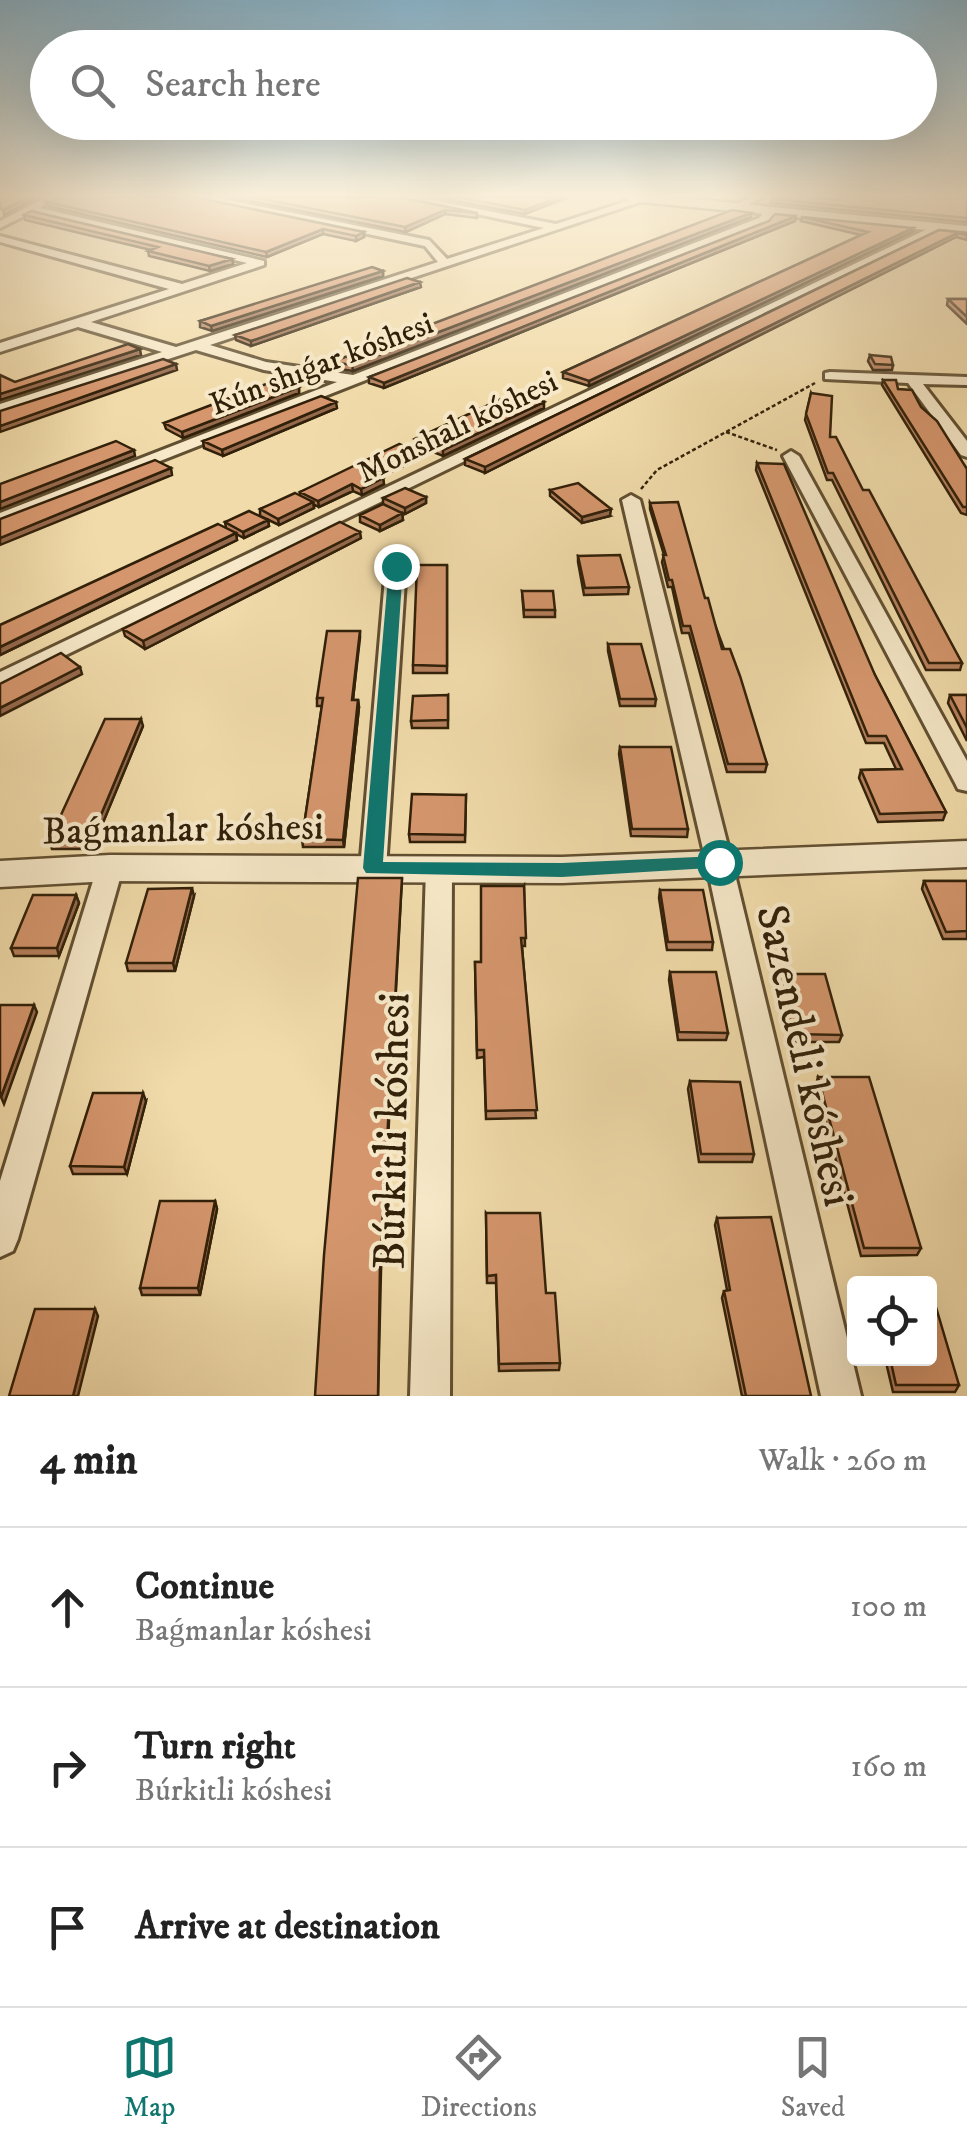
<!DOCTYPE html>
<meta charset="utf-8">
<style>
body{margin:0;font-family:"IM FELL DW Pica",serif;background:#f2f2f2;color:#222}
.controls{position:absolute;right:30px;bottom:30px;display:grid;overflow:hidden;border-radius:10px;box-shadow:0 10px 40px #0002}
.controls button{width:90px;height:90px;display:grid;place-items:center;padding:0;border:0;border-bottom:2px solid #e0e0e0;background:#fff;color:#222;font:50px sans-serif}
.stop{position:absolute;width:30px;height:30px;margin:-22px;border:8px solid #0f766e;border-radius:50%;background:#fff}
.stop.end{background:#0f766e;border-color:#fff;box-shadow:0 2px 10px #0008}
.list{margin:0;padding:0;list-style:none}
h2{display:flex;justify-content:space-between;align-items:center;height:130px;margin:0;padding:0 40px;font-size:42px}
h2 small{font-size:32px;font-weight:400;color:#767676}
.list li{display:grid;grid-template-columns:65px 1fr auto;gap:30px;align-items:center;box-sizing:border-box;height:160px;padding:0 40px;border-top:2px solid #e0e0e0}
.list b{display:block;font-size:38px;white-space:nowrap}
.list p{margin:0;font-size:32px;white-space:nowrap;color:#767676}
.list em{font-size:32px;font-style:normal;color:#767676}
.icon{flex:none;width:55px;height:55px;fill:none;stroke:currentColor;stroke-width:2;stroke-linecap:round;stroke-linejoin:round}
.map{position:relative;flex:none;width:967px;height:1396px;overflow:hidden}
.search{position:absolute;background:#fff;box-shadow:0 10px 40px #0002;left:30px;right:30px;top:30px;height:110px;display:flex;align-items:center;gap:25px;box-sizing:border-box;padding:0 35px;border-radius:55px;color:#767676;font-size:38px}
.sheet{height:610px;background:#fff}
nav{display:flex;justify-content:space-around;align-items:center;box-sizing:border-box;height:140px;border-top:2px solid #e0e0e0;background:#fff;font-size:28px;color:#767676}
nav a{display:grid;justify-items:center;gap:5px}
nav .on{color:#0f766e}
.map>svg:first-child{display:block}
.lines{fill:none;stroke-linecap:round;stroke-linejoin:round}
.stream{stroke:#717d6b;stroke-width:4}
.minor-casing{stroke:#614f31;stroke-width:6}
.tertiary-casing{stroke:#614f31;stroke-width:5}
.path{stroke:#312009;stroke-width:2.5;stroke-dasharray:4 2.5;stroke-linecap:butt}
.minor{fill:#f6e8c8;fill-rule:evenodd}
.tertiary{fill:#f6e8c8;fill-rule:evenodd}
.wall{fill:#b7815e;stroke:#312009;stroke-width:2.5}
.shaded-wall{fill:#95694c;stroke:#312009;stroke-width:2.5}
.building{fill:#d5966d;stroke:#312009;stroke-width:2.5}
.route{fill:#0f766e}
.labels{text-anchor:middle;stroke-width:8;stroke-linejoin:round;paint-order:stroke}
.far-street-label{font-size:32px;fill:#312009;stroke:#f6e8c8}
.street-label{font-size:38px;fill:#312009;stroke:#f6e8c8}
.near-street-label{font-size:45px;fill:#312009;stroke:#f6e8c8}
</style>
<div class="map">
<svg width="967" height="1396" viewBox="0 0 967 1396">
<rect width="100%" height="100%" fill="#f1dbaa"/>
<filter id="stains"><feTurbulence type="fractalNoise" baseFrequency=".002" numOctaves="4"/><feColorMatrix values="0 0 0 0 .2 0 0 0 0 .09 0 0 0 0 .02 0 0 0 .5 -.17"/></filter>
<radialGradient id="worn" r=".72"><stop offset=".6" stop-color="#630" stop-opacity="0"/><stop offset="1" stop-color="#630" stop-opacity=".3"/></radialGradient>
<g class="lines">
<path class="stream" d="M684 197 712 200
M721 201 735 203
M750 205 967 225"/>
<defs>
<path id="minor" d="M193 197H213L429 240 447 259 544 228 396 197H416L556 224 640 197 649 199 210 345 266 362 353 375 759 218 767 209 776 211 767 222 0 524V513L337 382 264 370 196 350 0 414V404L162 352 78 327 0 352V343L169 289 0 242V236L182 284 247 263 32 212 0 228V221L41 200 46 203 40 208 264 261V265L91 322 176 347 438 262 425 246Z
M750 197H763L739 210 730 208Z
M940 223 944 228 0 687V672Z
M830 372 967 377V385L923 384 967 441V457L961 455 908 383 825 379V373Z
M791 451 799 456 967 761V791L958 789 955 783 783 456Z
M631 495 640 500 732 862 861 1396H821L706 862 622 500Z
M396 560 406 566 386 869 382 876 373 879 364 876 360 869 386 566Z
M110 858 119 861 123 868 18 1239 13 1251 0 1257V1181L97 868 101 861Z
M439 858 448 861 452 868 450 1396H410L426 868 430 861Z"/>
<path id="tertiary" d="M624 197H671L967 226V234L631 201Z
M967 841V867L562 883 110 881 0 887V861L110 855 562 857Z"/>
</defs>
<use href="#minor" class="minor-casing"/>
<use href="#tertiary" class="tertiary-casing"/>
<path class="path" d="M726 432 777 450
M641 489 657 470 815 383"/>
<use href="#minor" class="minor"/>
<use href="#tertiary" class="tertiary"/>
</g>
<path class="wall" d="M231 197H398L477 213V218L445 214 406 232Z
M435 197H568L525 214Z
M967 197V222L771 203 772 199 840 200Z
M47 202 364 232V237L356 241 323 234 267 257 48 206Z
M24 215 232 259 233 264 210 271 149 256 148 251 151 250 25 220Z
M751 217 353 371 333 368 332 362Z
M802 217 912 232 589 386 563 378V372L861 235 801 221Z
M795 221 384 388 369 383V377Z
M939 230 967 233V240L956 237 485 473 465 465V459Z
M383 271V276L212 331 200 327V321Z
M421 287 251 346 236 340 235 335Z
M948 299H967V324L947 305Z
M870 355 893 365 892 370H873L868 361Z
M883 380 921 407 967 469V515L961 513 882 385Z
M299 387V393L183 438 166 429 164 423Z
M811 393 830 437 962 663 960 670H926L832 480H827L805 420Z
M337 408 223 456 204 448 203 441Z
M544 408 443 456 416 445 415 439Z
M419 452 420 458 381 477 383 478 384 484 362 495 353 491 319 507 313 504 314 508 279 525 260 516V509L300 495V492Z
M757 463 875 675 946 812 943 820 878 822 859 778 861 770 896 769 884 743H866L756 470Z
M550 490 610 516 582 523 550 496Z
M426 497V503L405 514 402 513 403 520 380 531 360 522V515L383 504V498Z
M650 503 705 598 767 764 765 772H727L689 633H682L672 587H668L662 562 664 555 650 509Z
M268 520 269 526 244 538 236 534 237 540 0 655V625L226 528 225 522Z
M361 538 145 649 125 636 123 629Z
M578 556 629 587 628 594 584 595 578 562Z
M447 565V673H413V665Z
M522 591 555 610V617H524Z
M360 631 353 700H358L359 707 344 847H303L302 839 322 706H317V698Z
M608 644 656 699 655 706H620L608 651Z
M448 695V728H412L411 721Z
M950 695H967V741L948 703Z
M143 726 92 849H52L49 841Z
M620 747 688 829 687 837 631 836 619 754Z
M466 795 465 842H410L409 834Z
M924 881H967V939H943L922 889Z
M524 886 525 946H522L536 1118 486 1119 484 1057 477 1058 475 962H481Z
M660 890 713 942 712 950H667L659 898Z
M76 895 79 903 59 956H14L11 948Z
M194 896 175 971H128L126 963Z
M670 972 728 1033 726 1040H678L669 980Z
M778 974 842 1035 839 1042H791L776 982Z
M818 1077 921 1248 917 1255 861 1256 816 1085Z
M690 1081 754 1154 752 1162H699L688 1089Z
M146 1101 127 1174H73L70 1166Z
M215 1201 217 1209 200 1295H142L140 1288Z
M486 1213 546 1293 560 1363 559 1370 499 1371 496 1283H487Z
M717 1218 811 1396H742L722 1298 724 1291 727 1290 715 1225Z
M885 1358H930L959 1385 955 1392H893Z"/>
<path class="shaded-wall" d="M29 197H34V199L4 215 3 210Z
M560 197H568L525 214V210Z
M445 210V214L406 232 405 227Z
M751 213V217L353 371 352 365Z
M796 216 795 221 384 388V383Z
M913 228 912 232 589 386V381Z
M323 229V234L267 257 266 252Z
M364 232V237L356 241V236Z
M957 233 956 237 485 473V467Z
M232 259 233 264 210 271 209 266Z
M383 271V276L212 331 211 326Z
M420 282 421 287 251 346V341Z
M140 349 141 355 0 400V394Z
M176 364 177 370 0 432V426Z
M299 387V393L183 438 182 432Z
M336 402 337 408 223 456 222 450Z
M544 402V408L443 456V450Z
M134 450 135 456 0 509V502Z
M419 452 420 458 374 480V474Z
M171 468 172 475 0 545V538Z
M383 478 384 484 362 495 361 489Z
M352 484 353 491 319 507 318 501Z
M426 497V503L405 514V508Z
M313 502 314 508 279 525 278 519Z
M611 509 610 516 582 523V517Z
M402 513 403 520 380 531V525Z
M268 520 269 526 244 538 243 532Z
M360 532 361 538 145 649 143 641Z
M236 533 237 540 0 655V647Z
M360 631V638L352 707V700Z
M80 667 82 674 0 716V708Z
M358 700 359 707 344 847 343 840Z
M141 719 143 726 92 849 90 841Z
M402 878 381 1271 378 1396 380 1264Z
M192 888 194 896 175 971 173 963Z
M76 895 79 903 59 956 57 948Z
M34 1005 37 1012 4 1104 1 1097Z
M143 1093 146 1101 127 1174 124 1167Z
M215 1201 217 1209 200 1295 198 1288Z
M95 1309 98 1316 78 1396H73Z"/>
<path class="building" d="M0 197H29L3 210 0 209Z
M64 197H194L364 232 356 236 323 229 266 252 47 202Z
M253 197H398L477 213 445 210 405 227Z
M458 197H560L525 210Z
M773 197H804L840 200V197H967V218L772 199Z
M732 210 751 213 352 365 332 362Z
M31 211 232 259 209 266 148 251 158 247 24 215Z
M775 214 796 216 384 383 369 377 769 221Z
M802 217 913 228 589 381 563 372 868 232Z
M939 230 967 233V235L957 233 485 467 465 459Z
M372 267 383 271 211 326 200 321Z
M407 278 420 282 251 341 235 335Z
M948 299H967V317Z
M128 344 140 349 0 394V375L15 382Z
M870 355 891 357 893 365 875 364Z
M163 359 176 364 0 426V411Z
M279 379 299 387 182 432 164 423Z
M883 380H896L898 389 912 390 921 407 937 421 967 469V507H963Z
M516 392 544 402 443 450 415 439Z
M811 393 832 396 830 437H836L863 490H869L962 663H929L833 473H828L806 414Z
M321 396 336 402 222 450 203 441Z
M116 441 134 450 0 502V484Z
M399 444 419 452 374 474 383 478 361 489 352 484 318 501 300 492Z
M155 460 171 468 0 538V519Z
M757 463 784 464 875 675 946 812 880 814 861 770 902 769 886 736H868Z
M578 483 611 509 582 517 550 490Z
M405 488 426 497 405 508 383 498Z
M295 493 313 502 278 519 260 509Z
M678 502 705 598H708L722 649H730L740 676 767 764H728L690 626H683L672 580H669L663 555H666L650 503Z
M383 504 402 513 380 525 360 515Z
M249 511 268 520 243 532 225 522Z
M340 522 360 532 143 641 123 629Z
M218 524 236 533 0 647V625Z
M620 555 629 587 585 588 578 556Z
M417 565H447V666L413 665Z
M522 591H553L555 610H524Z
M327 631H360L352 700H358L343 840 302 839 323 698H317Z
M608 644H641L656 699H620Z
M61 653 80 667 0 708V684Z
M448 695V720L411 721 413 696Z
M950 695H967V728Z
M105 719H141L90 841H49Z
M620 747H671L688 829H632Z
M412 794 466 795 465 835 409 834Z
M358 878H402L380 1264 378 1396H315L324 1255Z
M924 881H967V931L946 932Z
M481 886H524L526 938H521L537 1110 486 1111 484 1050H477L475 962H481Z
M192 888 173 963H126L148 889Z
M660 890H703L713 942H668Z
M33 895H76L57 948H11Z
M670 972H716L728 1033 679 1032Z
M778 974H825L842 1035 793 1034Z
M0 1005H34L1 1097H0Z
M818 1077H869L921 1248H864Z
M690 1081 740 1082 754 1154H701Z
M93 1093H143L124 1167 70 1166Z
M160 1201H215L198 1288H140Z
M486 1213H540L546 1293H555L560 1363 499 1364 496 1275 487 1276Z
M771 1217 811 1396H746L724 1291 730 1290 717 1218Z
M930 1287 959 1385H896L890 1358H930Z
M35 1309H95L73 1396H9Z"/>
<linearGradient id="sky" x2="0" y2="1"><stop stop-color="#89b7d0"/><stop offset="0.5" stop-color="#f9efd9"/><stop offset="1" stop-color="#f9efd9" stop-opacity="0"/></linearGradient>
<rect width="967" height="392" fill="url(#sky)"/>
<path class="route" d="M396 562 403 566 383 862 562 863 719 856 726 858V867L562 877 366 873 363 868 389 566Z"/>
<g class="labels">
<g class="far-street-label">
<text transform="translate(321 363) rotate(-21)" y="11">Kún shıǵar kóshesi</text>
<text transform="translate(457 426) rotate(-26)" y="11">Monshalı kóshesi</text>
</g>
<g class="street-label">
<text transform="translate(183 828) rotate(-1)" y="13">Baǵmanlar kóshesi</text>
</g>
<g class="near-street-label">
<text transform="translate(807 1055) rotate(77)" y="16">Sazendeli kóshesi</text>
<text transform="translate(390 1131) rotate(-89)" y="16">Búrkitli kóshesi</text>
</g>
</g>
<rect width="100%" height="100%" filter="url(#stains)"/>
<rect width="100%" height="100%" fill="url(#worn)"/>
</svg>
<div class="controls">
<button><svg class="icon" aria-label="locate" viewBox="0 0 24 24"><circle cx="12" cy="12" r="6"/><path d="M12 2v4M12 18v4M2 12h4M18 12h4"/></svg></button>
</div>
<div class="stop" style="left:719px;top:862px"></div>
<div class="stop end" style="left:396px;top:566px"></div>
<div class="search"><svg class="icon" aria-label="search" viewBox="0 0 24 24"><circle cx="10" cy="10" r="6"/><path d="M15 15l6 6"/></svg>Search here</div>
</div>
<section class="sheet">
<h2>4 min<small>Walk · 260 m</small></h2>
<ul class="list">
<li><svg class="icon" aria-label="ahead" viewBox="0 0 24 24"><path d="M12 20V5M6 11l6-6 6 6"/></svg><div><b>Continue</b><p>Baǵmanlar kóshesi</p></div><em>100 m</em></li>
<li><svg class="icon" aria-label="right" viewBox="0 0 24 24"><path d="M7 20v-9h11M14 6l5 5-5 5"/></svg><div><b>Turn right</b><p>Búrkitli kóshesi</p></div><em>160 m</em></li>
<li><svg class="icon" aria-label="arrive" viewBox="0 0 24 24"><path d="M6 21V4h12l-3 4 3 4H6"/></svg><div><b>Arrive at destination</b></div></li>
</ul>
</section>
<nav>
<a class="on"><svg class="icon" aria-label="map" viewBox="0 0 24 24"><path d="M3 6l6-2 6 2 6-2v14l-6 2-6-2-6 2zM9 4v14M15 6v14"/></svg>Map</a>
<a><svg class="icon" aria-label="directions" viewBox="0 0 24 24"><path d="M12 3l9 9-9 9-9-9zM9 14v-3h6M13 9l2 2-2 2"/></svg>Directions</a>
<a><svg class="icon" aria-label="saved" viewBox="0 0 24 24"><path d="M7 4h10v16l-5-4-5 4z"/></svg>Saved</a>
</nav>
